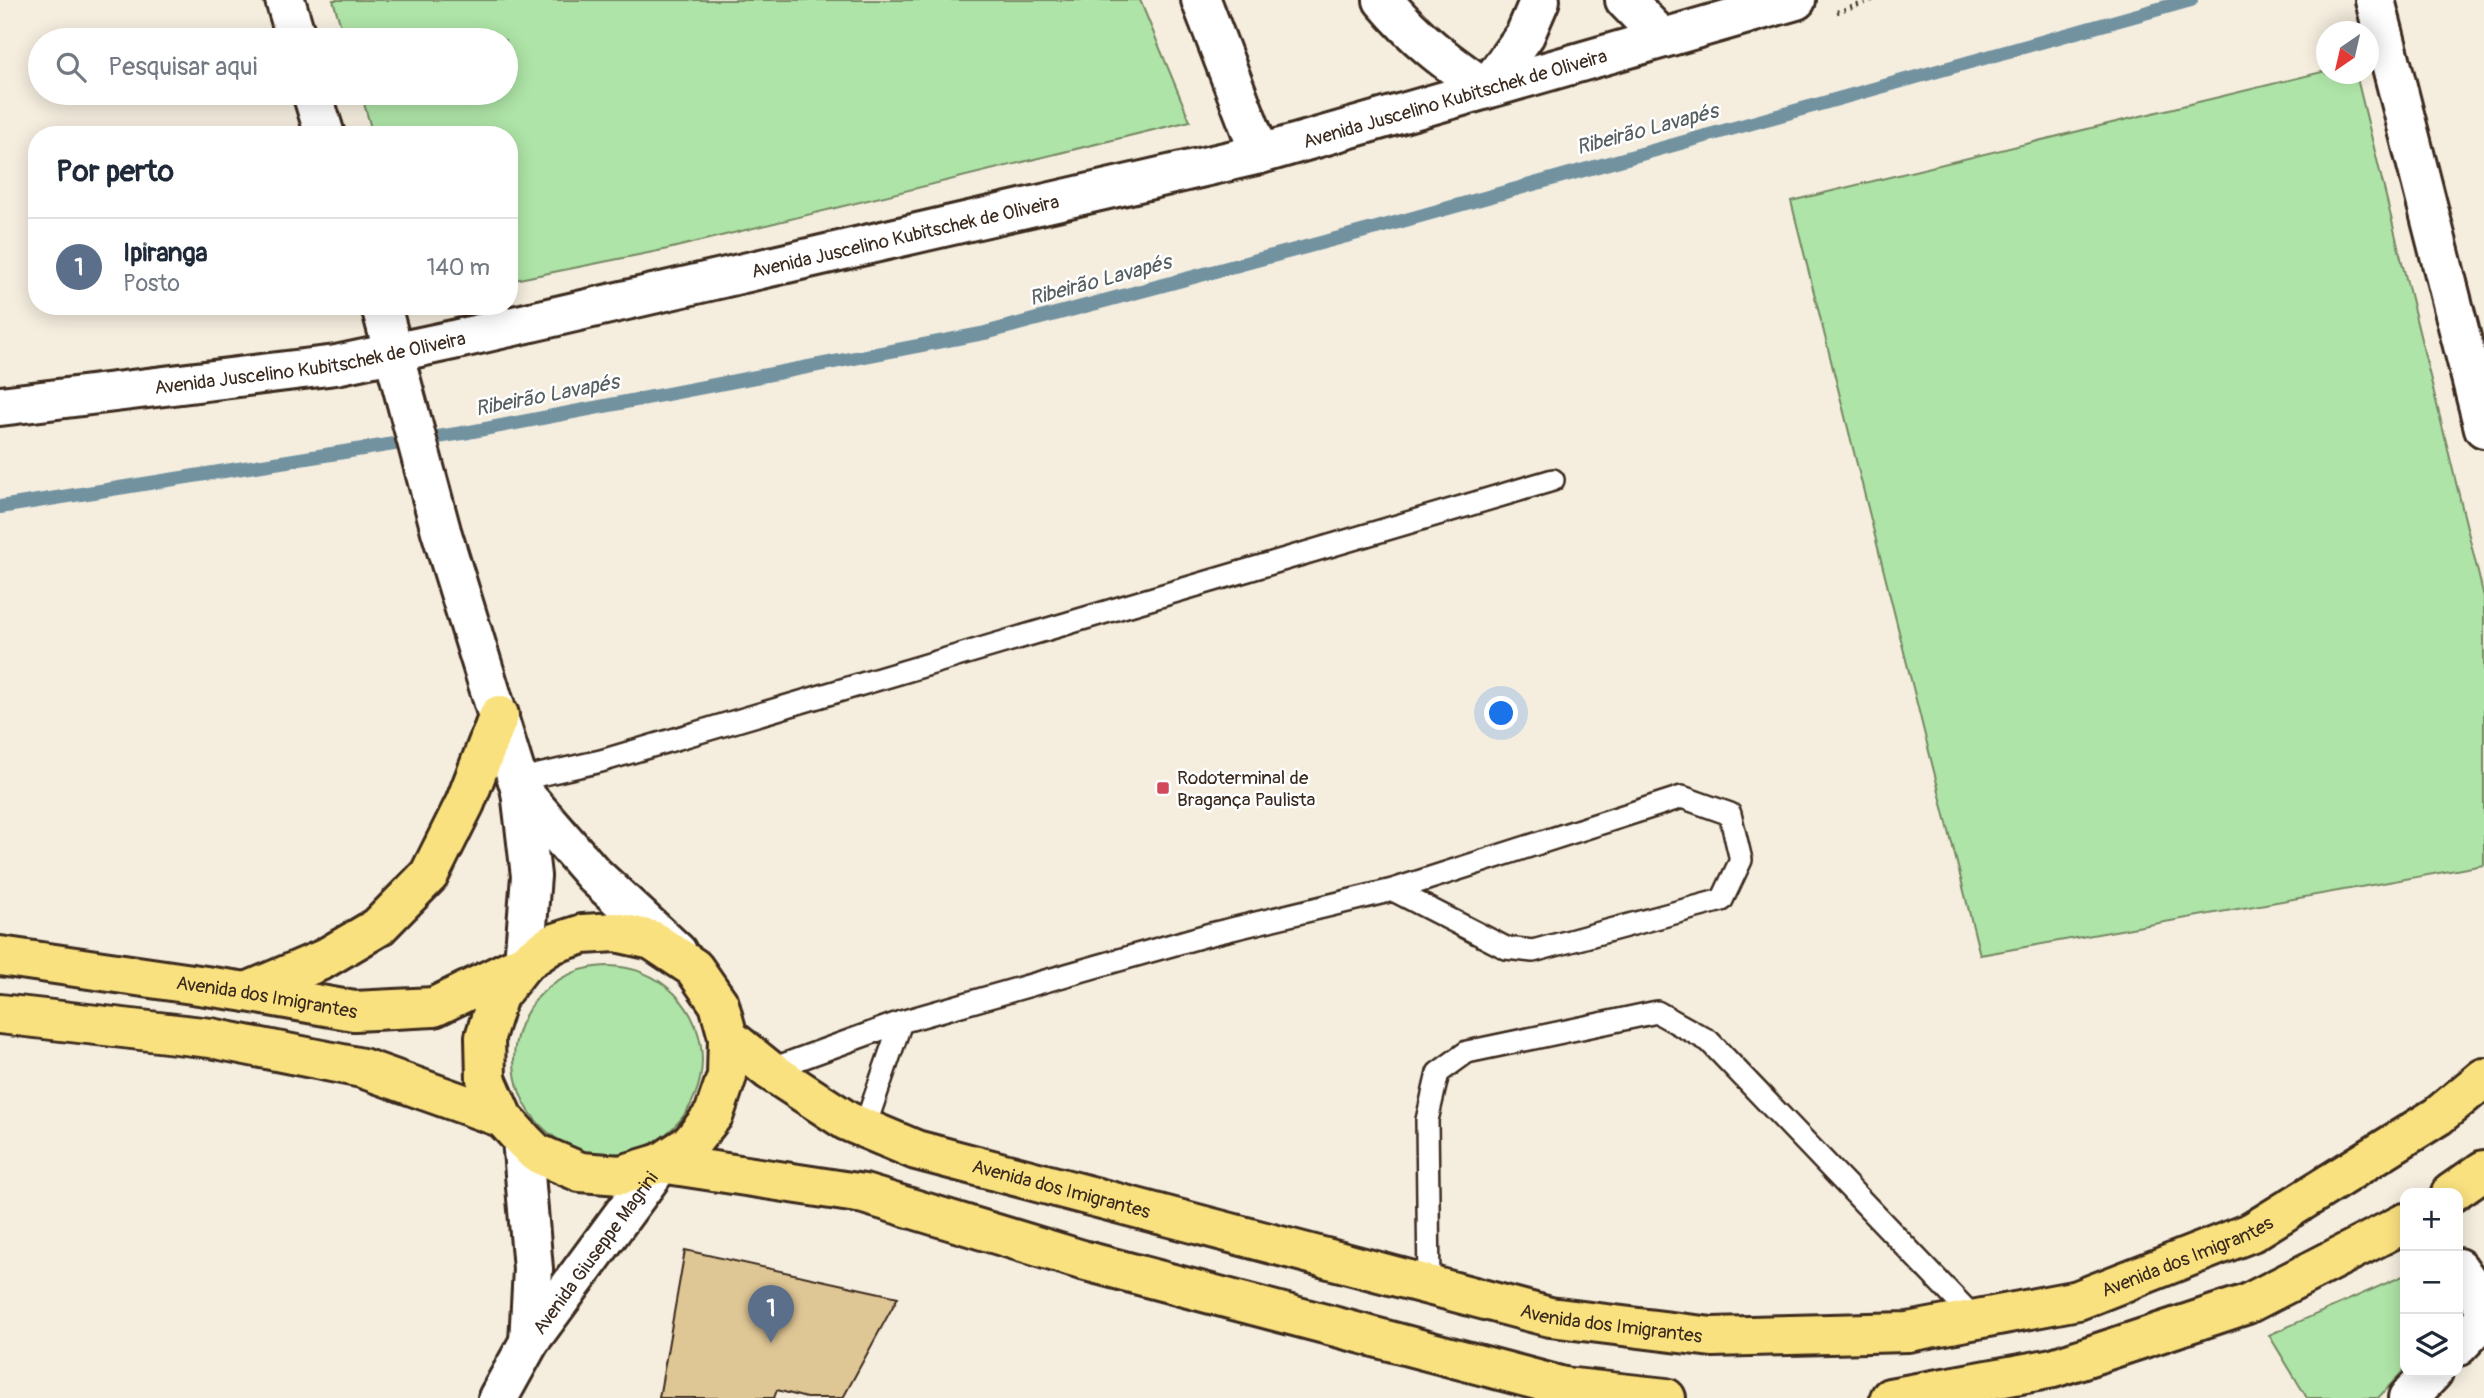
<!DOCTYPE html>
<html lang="pt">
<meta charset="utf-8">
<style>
body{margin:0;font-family:Pangolin,sans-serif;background:#f2f2f3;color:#1f2937}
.controls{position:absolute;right:21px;bottom:21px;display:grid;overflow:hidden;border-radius:14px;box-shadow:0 4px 18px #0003}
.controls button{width:63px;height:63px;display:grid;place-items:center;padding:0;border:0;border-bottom:2px solid #e0e1e3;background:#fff;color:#1f2937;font:35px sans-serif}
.compass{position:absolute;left:2316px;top:21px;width:63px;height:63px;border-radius:50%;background:#fff;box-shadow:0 4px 18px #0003;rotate:214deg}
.you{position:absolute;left:1502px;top:714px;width:24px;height:24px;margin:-18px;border:5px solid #fff;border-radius:50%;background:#1a73e8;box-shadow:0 0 0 10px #1a73e833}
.badge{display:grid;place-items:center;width:46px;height:46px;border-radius:50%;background:#111827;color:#fff;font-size:23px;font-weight:700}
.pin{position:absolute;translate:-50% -58px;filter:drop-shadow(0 2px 4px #0008)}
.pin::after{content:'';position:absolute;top:37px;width:24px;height:21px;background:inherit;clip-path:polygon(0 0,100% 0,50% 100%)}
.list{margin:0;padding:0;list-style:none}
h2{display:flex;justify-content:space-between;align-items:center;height:91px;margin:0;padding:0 28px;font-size:30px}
h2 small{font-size:23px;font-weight:400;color:#747a83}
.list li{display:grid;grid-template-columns:46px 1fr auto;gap:21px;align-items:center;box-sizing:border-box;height:98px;padding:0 28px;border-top:2px solid #e0e1e3}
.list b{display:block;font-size:26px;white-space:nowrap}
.list p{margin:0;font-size:23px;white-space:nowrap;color:#747a83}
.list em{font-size:23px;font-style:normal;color:#747a83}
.icon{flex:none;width:38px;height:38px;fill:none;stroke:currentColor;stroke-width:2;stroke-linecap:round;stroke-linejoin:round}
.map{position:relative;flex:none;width:2484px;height:1398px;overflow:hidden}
.search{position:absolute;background:#fff;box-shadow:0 4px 18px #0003;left:28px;top:28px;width:490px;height:77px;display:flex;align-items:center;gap:18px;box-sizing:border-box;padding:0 24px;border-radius:38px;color:#747a83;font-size:26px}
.panel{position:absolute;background:#fff;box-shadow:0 4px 18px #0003;left:28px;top:126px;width:490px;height:189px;border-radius:28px}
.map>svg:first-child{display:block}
.green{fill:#aee4a7;stroke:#748762;stroke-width:2}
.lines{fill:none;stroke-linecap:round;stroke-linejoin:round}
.stream{stroke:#7292a0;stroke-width:14}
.building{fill:#dfc695;stroke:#3b2a1e;stroke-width:2}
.lane-casing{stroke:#3b2a1e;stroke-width:26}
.street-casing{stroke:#3b2a1e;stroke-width:44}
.secondary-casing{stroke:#3b2a1e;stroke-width:44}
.primary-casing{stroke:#3b2a1e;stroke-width:44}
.path{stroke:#3b2a1e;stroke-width:4.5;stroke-dasharray:2 5;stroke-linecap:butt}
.lane{stroke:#fff;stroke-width:21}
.street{stroke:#fff;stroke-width:38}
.secondary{stroke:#fff;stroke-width:38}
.primary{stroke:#fae180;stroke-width:38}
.poi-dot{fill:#d1495b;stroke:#fff;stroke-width:2.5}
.labels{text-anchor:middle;stroke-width:5;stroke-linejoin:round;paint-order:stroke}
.street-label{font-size:19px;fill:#3b2a1e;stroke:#fff}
.poi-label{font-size:19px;fill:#3b2a1e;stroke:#fff;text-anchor:start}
.water-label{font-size:21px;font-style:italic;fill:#565e5f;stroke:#fff}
</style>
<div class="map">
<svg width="2484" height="1398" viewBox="0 0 2484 1398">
<rect width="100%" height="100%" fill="#f5eedf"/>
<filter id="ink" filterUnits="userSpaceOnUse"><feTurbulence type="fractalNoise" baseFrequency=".0143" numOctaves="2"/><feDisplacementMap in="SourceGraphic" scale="14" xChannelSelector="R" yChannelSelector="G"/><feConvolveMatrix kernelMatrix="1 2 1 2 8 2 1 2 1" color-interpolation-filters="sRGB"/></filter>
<g filter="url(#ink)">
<path class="green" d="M333 0H1140L1190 121 668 249 509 281V135H373L361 93H506V40H345Z
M2326 71V74H2356L2484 597V865L1980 955 1791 201Z
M514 1060a94 94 0 1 1 188 0a94 94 0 1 1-188 0Z
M2405 1275V1369L2378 1398H2307L2269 1335Z"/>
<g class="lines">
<path class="stream" d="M0 507 469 432 985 333 1395 223 2191 0"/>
</g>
<path class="building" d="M685 1250 898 1297 843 1398H806L777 1390 774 1398H659Z"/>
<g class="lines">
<defs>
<path id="lane" d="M517 780 601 761 1553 480
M769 1070 901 1022 1207 935 1393 890 1682 797 1730 814 1741 860 1722 900 1533 951 1506 948 1393 890
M864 1129 901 1022
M1429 1285 1427 1120 1438 1073 1467 1052 1657 1012 1709 1041 1975 1319"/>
<g id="street">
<path d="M1201 0 1260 154"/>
<path d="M1383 0C1416 39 1444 60 1486 89L1525 35 1540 0"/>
<path d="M1625 0 1662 38"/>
<path d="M522 1139 533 1269 529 1342"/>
<path id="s1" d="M498 1398 529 1342 661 1163"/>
</g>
<g id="secondary">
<path d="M285 0 297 40"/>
<path d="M2375 0 2484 428"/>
<path d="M312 93 325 135"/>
<path d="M381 306 441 531 521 791 531 876 524 963"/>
<path id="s2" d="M0 406 336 365 453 340 1260 154 1796 0"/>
<path d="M521 791 594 875 677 952"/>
<path d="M2458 1268 2484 1305"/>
<path d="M2458 1346 2484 1319"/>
<path d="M2408 1398 2433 1372"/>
</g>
<g id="primary">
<path id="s3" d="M0 956 247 992 354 1011 434 1007 524 963 552 944 583 934 616 932 652 940 694 968 719 1004 728 1037 727 1076 714 1114 691 1143 661 1163 621 1175 580 1172 536 1153 522 1139 503 1118 486 1079 485 1037 498 996 524 963"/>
<path d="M247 992 322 960 378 927 429 875 465 803 499 715"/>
<path d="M0 1014 211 1038 362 1068 503 1118"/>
<path id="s4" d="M728 1037 769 1070 847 1121 916 1150 1550 1317 1712 1337 1908 1332 2078 1300 2252 1232 2438 1116 2484 1078"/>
<path d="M661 1163 864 1194 1082 1260 1564 1387 1666 1398"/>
<path d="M2451 1193 2484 1170"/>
<path d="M1890 1398 2053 1368 2247 1304 2405 1223"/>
</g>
</defs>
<use href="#lane" class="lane-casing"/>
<use href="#street" class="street-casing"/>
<use href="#secondary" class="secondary-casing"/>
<use href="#primary" class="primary-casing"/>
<path class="path" d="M1837 12 1873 0"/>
<use href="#lane" class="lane"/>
<use href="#street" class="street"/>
<use href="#secondary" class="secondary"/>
<use href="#primary" class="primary"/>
</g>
</g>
<rect class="poi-dot" x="1156" y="781" width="14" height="14" rx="3.5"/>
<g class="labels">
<g class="street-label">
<text dy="7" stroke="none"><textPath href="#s2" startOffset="1489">Avenida Juscelino Kubitschek de Oliveira</textPath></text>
<text dy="7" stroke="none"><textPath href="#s2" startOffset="922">Avenida Juscelino Kubitschek de Oliveira</textPath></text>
<text dy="7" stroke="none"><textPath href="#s2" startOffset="313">Avenida Juscelino Kubitschek de Oliveira</textPath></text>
<text dy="7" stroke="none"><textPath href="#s3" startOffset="270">Avenida dos Imigrantes</textPath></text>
<text dy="7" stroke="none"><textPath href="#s4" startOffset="371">Avenida dos Imigrantes</textPath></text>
<text dy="7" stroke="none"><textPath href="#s1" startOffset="175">Avenida Giuseppe Magrini</textPath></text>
<text dy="7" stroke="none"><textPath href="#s4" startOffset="1526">Avenida dos Imigrantes</textPath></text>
<text dy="7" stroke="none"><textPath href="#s4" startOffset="938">Avenida dos Imigrantes</textPath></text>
</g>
<g class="poi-label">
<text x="1177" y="784">Rodoterminal de<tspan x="1177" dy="22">Bragança Paulista</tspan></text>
</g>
<g class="water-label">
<text transform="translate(1647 129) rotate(-15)" y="7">Ribeirão Lavapés</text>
<text transform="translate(1100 280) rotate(-15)" y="7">Ribeirão Lavapés</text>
<text transform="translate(547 395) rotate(-11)" y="7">Ribeirão Lavapés</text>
</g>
</g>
</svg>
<div class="controls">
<button>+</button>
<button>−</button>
<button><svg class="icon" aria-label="layers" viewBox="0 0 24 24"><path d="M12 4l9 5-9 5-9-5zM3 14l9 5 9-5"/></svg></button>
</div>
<svg class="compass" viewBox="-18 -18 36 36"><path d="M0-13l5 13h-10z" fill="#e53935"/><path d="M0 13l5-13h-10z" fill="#747a83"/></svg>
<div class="you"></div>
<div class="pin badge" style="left:771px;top:1343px;background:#5c6f8a">1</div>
<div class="search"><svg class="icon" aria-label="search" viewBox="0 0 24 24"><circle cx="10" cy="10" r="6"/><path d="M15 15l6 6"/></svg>Pesquisar aqui</div>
<section class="panel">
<h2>Por perto<small></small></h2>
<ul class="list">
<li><span class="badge" style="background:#5c6f8a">1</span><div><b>Ipiranga</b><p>Posto</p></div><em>140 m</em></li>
</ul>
</section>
</div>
